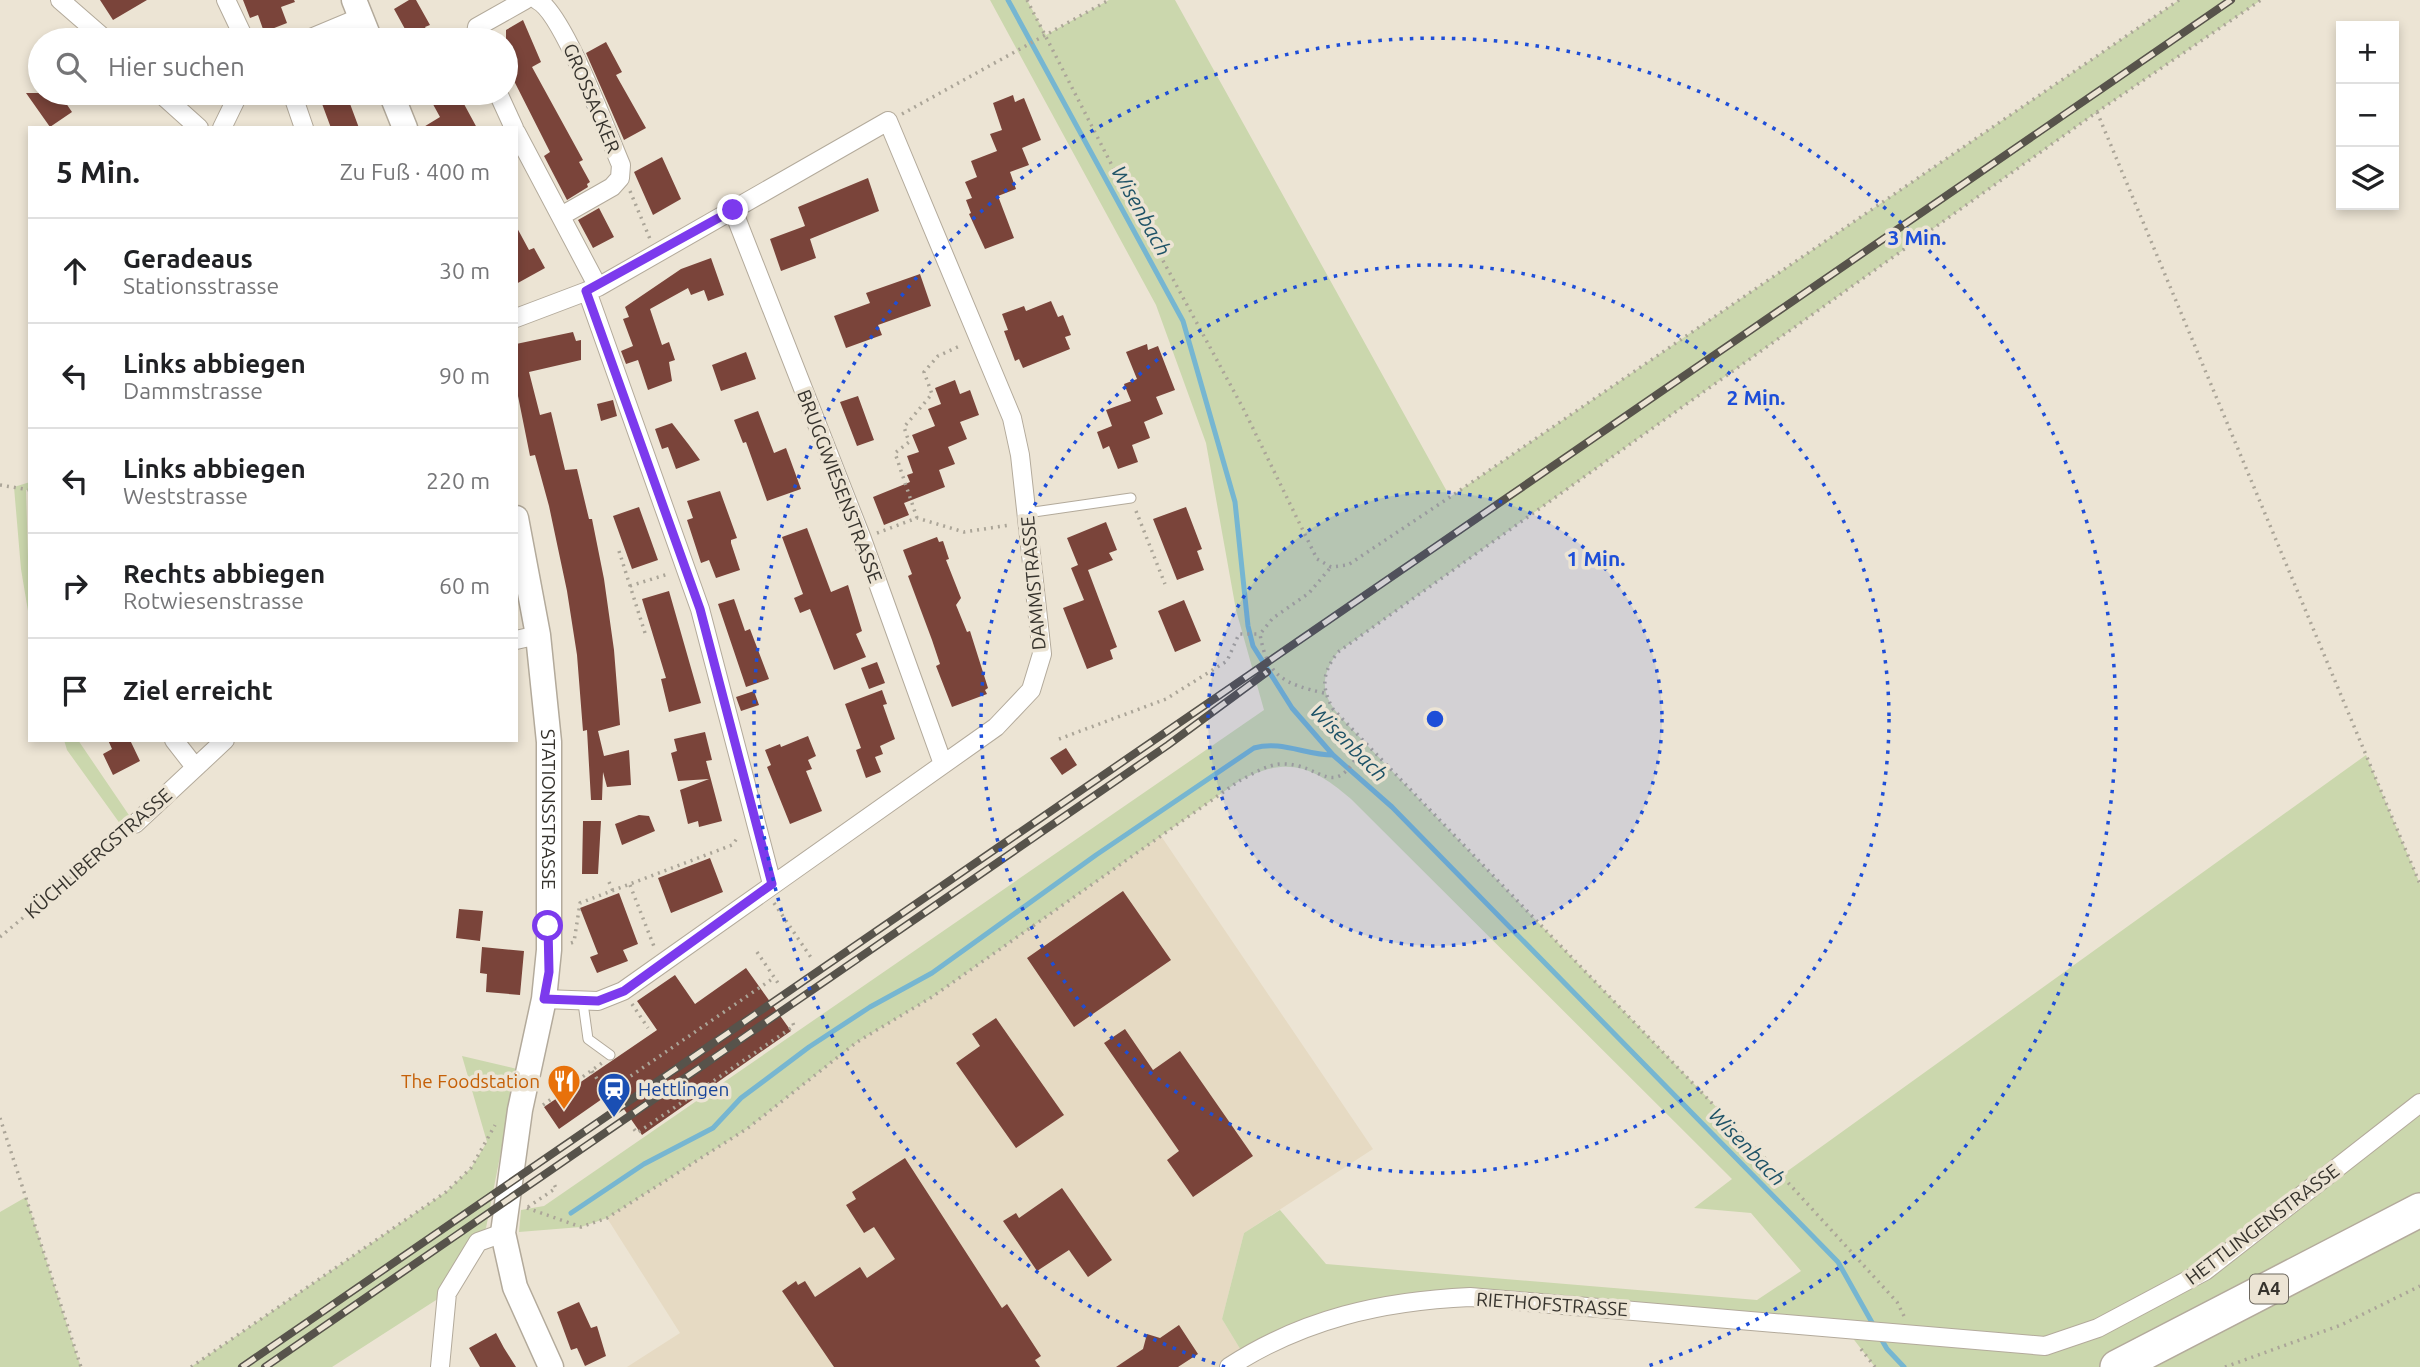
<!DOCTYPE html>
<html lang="de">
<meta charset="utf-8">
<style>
body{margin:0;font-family:Ubuntu,sans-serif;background:#f6f6f6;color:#202124}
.controls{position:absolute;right:21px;top:21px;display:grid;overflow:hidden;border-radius:0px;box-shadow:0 4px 10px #0003}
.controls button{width:63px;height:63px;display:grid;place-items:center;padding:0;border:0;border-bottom:2px solid #e0e0e0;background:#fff;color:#202124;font:35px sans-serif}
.stop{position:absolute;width:21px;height:21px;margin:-16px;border:5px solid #7c3aed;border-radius:50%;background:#fff}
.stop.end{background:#7c3aed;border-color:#fff;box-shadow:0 2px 7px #0008}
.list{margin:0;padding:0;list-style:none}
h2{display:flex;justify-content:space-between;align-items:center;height:91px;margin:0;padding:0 28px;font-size:30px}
h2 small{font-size:23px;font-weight:400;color:#757577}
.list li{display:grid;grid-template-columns:46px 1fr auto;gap:21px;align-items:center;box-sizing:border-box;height:105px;padding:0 28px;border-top:2px solid #e0e0e0}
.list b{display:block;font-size:26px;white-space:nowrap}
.list p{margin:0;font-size:23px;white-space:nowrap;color:#757577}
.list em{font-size:23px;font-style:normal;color:#757577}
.icon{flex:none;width:38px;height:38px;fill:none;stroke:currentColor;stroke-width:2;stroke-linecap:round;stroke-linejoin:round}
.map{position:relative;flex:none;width:2420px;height:1367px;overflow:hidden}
.search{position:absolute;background:#fff;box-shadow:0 4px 10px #0003;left:28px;top:28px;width:490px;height:77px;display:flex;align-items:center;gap:18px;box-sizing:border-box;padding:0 24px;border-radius:38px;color:#757577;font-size:26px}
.panel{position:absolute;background:#fff;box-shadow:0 4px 10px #0003;left:28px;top:126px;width:490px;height:616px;border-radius:0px}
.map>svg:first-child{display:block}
.built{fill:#e6dac3}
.green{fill:#cbd7ad}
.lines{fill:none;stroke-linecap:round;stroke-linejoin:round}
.stream{stroke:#76b6d1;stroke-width:5}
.building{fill:#7a443a}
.lane-casing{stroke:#b3aa9b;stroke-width:11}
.street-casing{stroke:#b3aa9b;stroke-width:20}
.secondary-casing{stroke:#b3aa9b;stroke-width:27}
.highway-casing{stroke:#b3aa9b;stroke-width:36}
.path{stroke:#aba598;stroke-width:3.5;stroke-dasharray:2 5;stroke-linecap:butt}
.lane{stroke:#fff;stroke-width:9}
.street{stroke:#fff;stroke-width:18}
.secondary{stroke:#fff;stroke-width:24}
.highway{stroke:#fff;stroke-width:33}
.rail-casing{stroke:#57534b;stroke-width:8}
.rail{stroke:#ece4d4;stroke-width:5;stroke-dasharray:16;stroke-linecap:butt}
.route{stroke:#7c3aed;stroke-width:9}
.ring{fill:none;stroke:#1d4ed8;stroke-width:3.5;stroke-dasharray:3.5 7}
.labels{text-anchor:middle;stroke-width:7;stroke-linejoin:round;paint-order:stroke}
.shield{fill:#ece4d4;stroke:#6d685f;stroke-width:2}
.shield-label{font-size:18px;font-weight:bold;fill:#36332d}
.street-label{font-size:19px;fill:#36332d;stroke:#ece4d4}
.food-label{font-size:19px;fill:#c56008;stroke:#ece4d4;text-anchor:end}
.transit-label{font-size:19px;fill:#164399;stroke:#ece4d4;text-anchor:start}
.water-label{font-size:21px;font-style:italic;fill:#1f5367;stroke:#ece4d4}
.centre{fill:#1d4ed8;stroke:#ece4d4;stroke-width:3.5}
.ring-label{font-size:21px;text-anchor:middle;font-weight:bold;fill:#1d4ed8;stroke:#ece4d4;stroke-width:7;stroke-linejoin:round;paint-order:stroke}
</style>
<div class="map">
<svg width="2420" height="1367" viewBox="0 0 2420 1367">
<rect width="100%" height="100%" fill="#ece4d4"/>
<path class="built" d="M1161 836 1373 1149 1244 1233 1222 1319 1245 1357 1229 1367H627L680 1333 607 1218 748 1128 857 1042 932 997Z"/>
<path class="green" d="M990 0H1027L1046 35 1109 0H1175L1450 497 2179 0H2261L2097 112 1338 652C1307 693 1337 712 1364 742L1782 1175 2366 755 2420 884V1367H1875L1845 1328 1509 1299 1397 1302 1245 1357 1222 1319 1244 1233 1280 1210 1326 1264 1757 1300 1801 1271 1751 1213 1694 1208 1732 1179 1351 799C1312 765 1286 756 1239 781L932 997 857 1042 748 1128 607 1218 581 1227 519 1232 521 1210 544 1206 1264 710 1236 610 1206 443 1156 305Z
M30 482V490H26L30 623 21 569 14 487Z
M64 740H78L135 824 126 832 67 750Z
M462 1056 517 1069 486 1228 447 1293 332 1367H191L446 1192 471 1168 487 1142Z
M26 1197 78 1359 81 1367H0V1212Z"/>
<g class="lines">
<path class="stream" d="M1008 0 1183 321 1235 502 1248 626 1253 646 1292 708 1333 755 1392 807 1838 1262 1874 1326
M571 1213 644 1164 713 1128 741 1098 809 1047 870 1007 932 973 1096 855 1254 748C1281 740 1305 755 1333 755
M1879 1335 1887 1349 1904 1367"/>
</g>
<path class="building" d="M100 0H147L113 20Z
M243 0H294L295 2 281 7 287 23 264 32 258 15 250 18Z
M409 0H416L430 25 425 27 433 40H411L394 9Z
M523 20 541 62 532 67 583 160 579 162 590 182 587 184 588 187 567 200 544 156 550 152 506 65V30Z
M606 42 622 72 616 75 646 128 624 140 586 53Z
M26 93H59L72 112 50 127Z
M318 93H346L359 128H331Z
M437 93H483L464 104 477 128H422L440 117 429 97Z
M1013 95 1015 102 1024 98 1041 140 1022 148 1029 165 1010 172 1016 189 998 196 1014 238 985 249 969 214 971 213 966 200 972 198 965 182 977 177 971 161 997 151 990 134 1002 130 993 103Z
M662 157 681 199 653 215 634 172Z
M868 178 879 211 810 239 816 258 781 271 770 239 805 226 798 207Z
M599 208 614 237 593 248 578 220Z
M516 226 529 250 534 248 545 268 516 284Z
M711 258 724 295 708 301 704 290 691 295 688 288 650 309 662 345 669 342 675 360 669 362 672 381 648 390 638 360 626 364 621 351 633 346 623 319 629 317 625 307 681 269Z
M920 274 931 306 878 325 882 335 846 348 834 316 870 303 866 293Z
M1051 301 1058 317 1063 315 1071 335 1065 337 1070 349 1023 368 1019 359 1015 361 1004 331 1008 330 1002 314 1024 306 1026 311Z
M573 332 576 341 581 340V360L529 372 540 415 551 412 565 470 577 469 589 519H592L604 579 614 650 620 725 598 731 604 756 629 750 631 785 607 787 603 772 602 800H591L587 730 583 731 577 655 567 591 549 506 535 455 530 456 516 386V344Z
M1147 344 1148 350 1158 346 1175 390 1156 397 1163 414 1144 422 1150 438 1132 445 1138 462 1118 469 1109 446 1103 449 1097 432 1112 426 1106 410 1131 401 1124 384 1137 379 1126 352Z
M746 352 756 379 721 391 712 365Z
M955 380 960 394 970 390 979 415 960 422 967 439 948 447 955 464 939 470 945 487 904 503 909 515 884 525 873 497 910 482 907 475 913 473 907 456 919 452 912 435 935 426 928 409 941 404 935 388Z
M858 396 874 440 857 446 840 402Z
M613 400 617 416 601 421 597 404Z
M758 411 774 453 786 448 801 489 767 501 746 442 743 443 734 420Z
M672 423 689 445 700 460 676 469 668 447 662 449 655 429Z
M720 491 737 538 731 540V543L740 570 716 578 709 560 701 563 687 520 693 518 687 501Z
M639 507 658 560 632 569 613 516Z
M1186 507 1202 549 1197 551 1204 570 1177 580 1153 519Z
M1106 522 1117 550 1109 553 1113 560 1088 570 1117 647 1110 650 1113 659 1087 669 1063 608 1084 600 1071 568 1078 565 1067 538Z
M807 528 831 592 848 585 862 631 856 634 866 657 834 670 810 609 800 613 794 598 803 594 782 537Z
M937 537 939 542 943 541 949 559 946 560 961 598 956 605 967 632 970 631 988 688 985 690 987 694 952 707 936 666 940 664 932 640 908 576 912 574 903 550Z
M669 591 701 703 669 712 661 679 666 678 642 599Z
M734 599 745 631 750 629 769 679 746 687 718 604Z
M1184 600 1201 641 1175 652 1158 611Z
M877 662 885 683 869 689 861 668Z
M882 690 887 704 883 705 895 739 880 746 883 754 875 757 881 772 866 778 856 750 861 748 845 704Z
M754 691 759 705 741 711 736 697Z
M705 732 712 760 706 761 722 821 699 827 698 821 688 824 680 790 709 779 678 781 671 753 677 751 674 739Z
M808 736 816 756 808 760 812 769 806 771 822 811 790 824 767 767 771 765 765 750 780 744 781 747Z
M108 740H130L140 761 113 775 103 754 112 749Z
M1066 748 1077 765 1062 775 1050 758Z
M639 815 649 816 655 831 622 845 615 824Z
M583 821H601L598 874H582Z
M710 858 723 892 671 913 658 878Z
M1123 891 1171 960 1074 1027 1027 958Z
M619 893 638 944 623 950 628 961 597 973 590 957 598 954 580 908Z
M459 909 483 911 480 941 456 938Z
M482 947 524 951 520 995 486 992 487 974 480 973Z
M746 968 791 1031 642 1135 612 1092 559 1129 544 1107 657 1030 637 1001 675 975 695 1004Z
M996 1018 1064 1115 1016 1148 956 1063 980 1046 972 1034Z
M1125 1029 1153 1070 1180 1051 1253 1156 1193 1197 1167 1160 1179 1151 1104 1043Z
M905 1158 1002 1308 1007 1304 1041 1356 1035 1360 1040 1367H834L782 1291 796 1281 798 1285 805 1281 815 1297 860 1267 867 1278 895 1259 874 1227 864 1233 846 1205 856 1199 852 1192Z
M1062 1188 1112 1260 1088 1277 1069 1250 1037 1271 1003 1221 1016 1213 1019 1218Z
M579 1302 591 1328 597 1326 606 1356 585 1366 577 1348 571 1350 557 1312Z
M1179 1325 1198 1354 1178 1367H1116L1143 1349 1147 1334 1160 1338Z
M496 1333 504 1348 516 1367H480L469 1348Z"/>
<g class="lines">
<defs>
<path id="lane" d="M1027 513 1131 498
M583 1003 588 1039 610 1055"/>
<path id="street" d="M60 0 106 40
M226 0 245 40
M537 0C563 12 607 133 621 165L620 178 612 187 561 216
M306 40 361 17
M475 40 477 27 525 0
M160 93 199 128
M292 93 304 128
M498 93 514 128
M222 128 239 93
M516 132 598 287
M733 210 862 539 943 764
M587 291 700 609 772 884
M516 318 598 287 888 121 1012 418 1020 455 1042 654 1031 690 996 727 623 991 598 1001 544 999
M516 640 538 635
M174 740 195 767
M135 824 225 740
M440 1367 447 1293 478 1242 503 1233
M1229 1367C1303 1319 1382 1301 1470 1297L2045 1346 2098 1328 2205 1271 2420 1103"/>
<g id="secondary">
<path d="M354 0 370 40"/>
<path d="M391 93 405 128"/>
<path id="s1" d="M516 518 538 635 549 742V950L544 999 520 1110 503 1233 515 1287 551 1367"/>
</g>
<path id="highway" d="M2117 1367 2420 1210"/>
</defs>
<use href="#lane" class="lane-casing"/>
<use href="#street" class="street-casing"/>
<use href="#secondary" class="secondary-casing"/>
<use href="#highway" class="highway-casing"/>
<path class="path" d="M1027 0 1122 185 1244 410 1317 559 1331 567 1348 565 1450 497 2179 0
M2097 112 2420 884
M902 114 1109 0
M630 191 650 239
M0 485 30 490
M1136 511 1165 584
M917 518 895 453 909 442 904 427 932 394 924 372 938 356 962 345
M877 533 917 518 964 532 1010 525
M619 551 645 633
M630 586 668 574
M1324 693C1285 684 1267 677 1260 634L1273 618 1309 593 1331 567
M1059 739 1166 699 1227 661 1239 634H1260
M609 882 613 891
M630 885 655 949
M774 903 812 959
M0 937 123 834
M571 943 574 942 580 903 732 845 739 836
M757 952 778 983
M632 1004 648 1028
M592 1071 606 1093 775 977
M543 1105 602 1063
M0 1118 81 1367
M634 1129 637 1133 794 1026 792 1021
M528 1207 556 1188 554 1184
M527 1208 581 1227 607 1218 748 1128 857 1042 932 997 1239 781C1251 775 1266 765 1280 764 1324 762 1333 807 1364 743
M1904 1316 1897 1302 1782 1176 1333 709C1321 687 1322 673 1338 652L2097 112 2261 0
M1861 1349 1875 1367
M191 1367 446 1192 471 1168 495 1125
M2225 1367 2341 1325 2420 1286"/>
<use href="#lane" class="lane"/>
<use href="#street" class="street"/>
<use href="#secondary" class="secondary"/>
<use href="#highway" class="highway"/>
<defs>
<path id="rail" d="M242 1367 2231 0
M265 1367 1168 745 1267 672"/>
</defs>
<use href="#rail" class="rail-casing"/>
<use href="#rail" class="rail"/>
</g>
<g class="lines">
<path class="route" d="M548 926 549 972 544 999 598 1001 624 991 772 884 700 609 586 291 733 210"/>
</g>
<circle cx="1435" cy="719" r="227" fill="#1d4ed8" fill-opacity=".12"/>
<g class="ring">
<circle cx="1435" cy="719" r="227"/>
<circle cx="1435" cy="719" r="454"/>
<path d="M1225 1367A681 681 0 1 1 1645 1367"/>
</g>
<defs>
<symbol id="restaurant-pin" viewBox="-11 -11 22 30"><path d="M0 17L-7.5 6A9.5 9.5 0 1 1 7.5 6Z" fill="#e8710a" stroke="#ece4d4"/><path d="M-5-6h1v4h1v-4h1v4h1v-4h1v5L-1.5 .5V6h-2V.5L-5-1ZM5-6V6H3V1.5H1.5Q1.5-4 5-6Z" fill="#fff"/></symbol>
<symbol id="station-pin" viewBox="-11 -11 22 30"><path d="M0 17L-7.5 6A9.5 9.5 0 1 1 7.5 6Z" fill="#1a4fb4" stroke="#ece4d4"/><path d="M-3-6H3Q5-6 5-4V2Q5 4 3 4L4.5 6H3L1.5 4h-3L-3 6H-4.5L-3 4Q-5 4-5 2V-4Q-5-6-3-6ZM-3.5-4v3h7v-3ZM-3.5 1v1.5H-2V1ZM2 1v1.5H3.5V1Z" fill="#fff"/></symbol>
</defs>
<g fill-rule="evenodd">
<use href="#restaurant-pin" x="545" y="1062" width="38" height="52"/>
<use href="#station-pin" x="595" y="1070" width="38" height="52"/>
</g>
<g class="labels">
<rect class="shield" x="2250" y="1274.5" width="38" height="29" rx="5"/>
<g class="shield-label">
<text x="2269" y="1295">A4</text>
</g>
<g class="street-label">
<text transform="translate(592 98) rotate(67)" y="7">GROSSACKER</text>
<text transform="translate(840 486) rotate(69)" y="7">BRUGGWIESENSTRASSE</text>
<text transform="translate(1033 583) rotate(-95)" y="7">DAMMSTRASSE</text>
<text dy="7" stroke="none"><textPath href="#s1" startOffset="294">STATIONSSTRASSE</textPath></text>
<text transform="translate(98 853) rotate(-41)" y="7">KÜCHLIBERGSTRASSE</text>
<text transform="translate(2262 1224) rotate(-37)" y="7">HETTLINGENSTRASSE</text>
<text transform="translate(1552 1304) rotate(4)" y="7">RIETHOFSTRASSE</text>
</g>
<g class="food-label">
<text x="540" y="1088">The Foodstation</text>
</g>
<g class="transit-label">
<text x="638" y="1096">Hettlingen</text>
</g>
<g class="water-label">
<text transform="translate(1141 211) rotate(61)" y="7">Wisenbach</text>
<text transform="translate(1349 743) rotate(45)" y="7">Wisenbach</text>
<text transform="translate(1747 1147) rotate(46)" y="7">Wisenbach</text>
</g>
</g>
<circle cx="1435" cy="719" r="10" class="centre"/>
<g class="ring-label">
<text x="1917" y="245">3 Min.</text>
<text x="1756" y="405">2 Min.</text>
<text x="1596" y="566">1 Min.</text>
</g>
</svg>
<div class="controls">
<button>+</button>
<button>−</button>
<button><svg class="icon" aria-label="layers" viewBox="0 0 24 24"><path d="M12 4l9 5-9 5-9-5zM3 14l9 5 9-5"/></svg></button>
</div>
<div class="stop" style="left:548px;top:926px"></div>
<div class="stop end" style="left:733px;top:210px"></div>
<div class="search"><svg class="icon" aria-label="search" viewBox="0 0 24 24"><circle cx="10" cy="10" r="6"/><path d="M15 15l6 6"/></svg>Hier suchen</div>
<section class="panel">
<h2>5 Min.<small>Zu Fuß · 400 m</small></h2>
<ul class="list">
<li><svg class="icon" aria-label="ahead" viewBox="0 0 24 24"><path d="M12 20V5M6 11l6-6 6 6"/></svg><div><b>Geradeaus</b><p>Stationsstrasse</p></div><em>30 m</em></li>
<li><svg class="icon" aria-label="left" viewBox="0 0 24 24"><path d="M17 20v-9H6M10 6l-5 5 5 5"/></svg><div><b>Links abbiegen</b><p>Dammstrasse</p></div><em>90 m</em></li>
<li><svg class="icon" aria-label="left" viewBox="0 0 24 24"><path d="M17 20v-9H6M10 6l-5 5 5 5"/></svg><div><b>Links abbiegen</b><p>Weststrasse</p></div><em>220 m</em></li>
<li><svg class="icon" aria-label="right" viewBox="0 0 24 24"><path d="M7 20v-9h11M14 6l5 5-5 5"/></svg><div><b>Rechts abbiegen</b><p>Rotwiesenstrasse</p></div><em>60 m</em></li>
<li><svg class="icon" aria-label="arrive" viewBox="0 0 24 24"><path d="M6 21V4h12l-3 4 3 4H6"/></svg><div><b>Ziel erreicht</b></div></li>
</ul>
</section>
</div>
